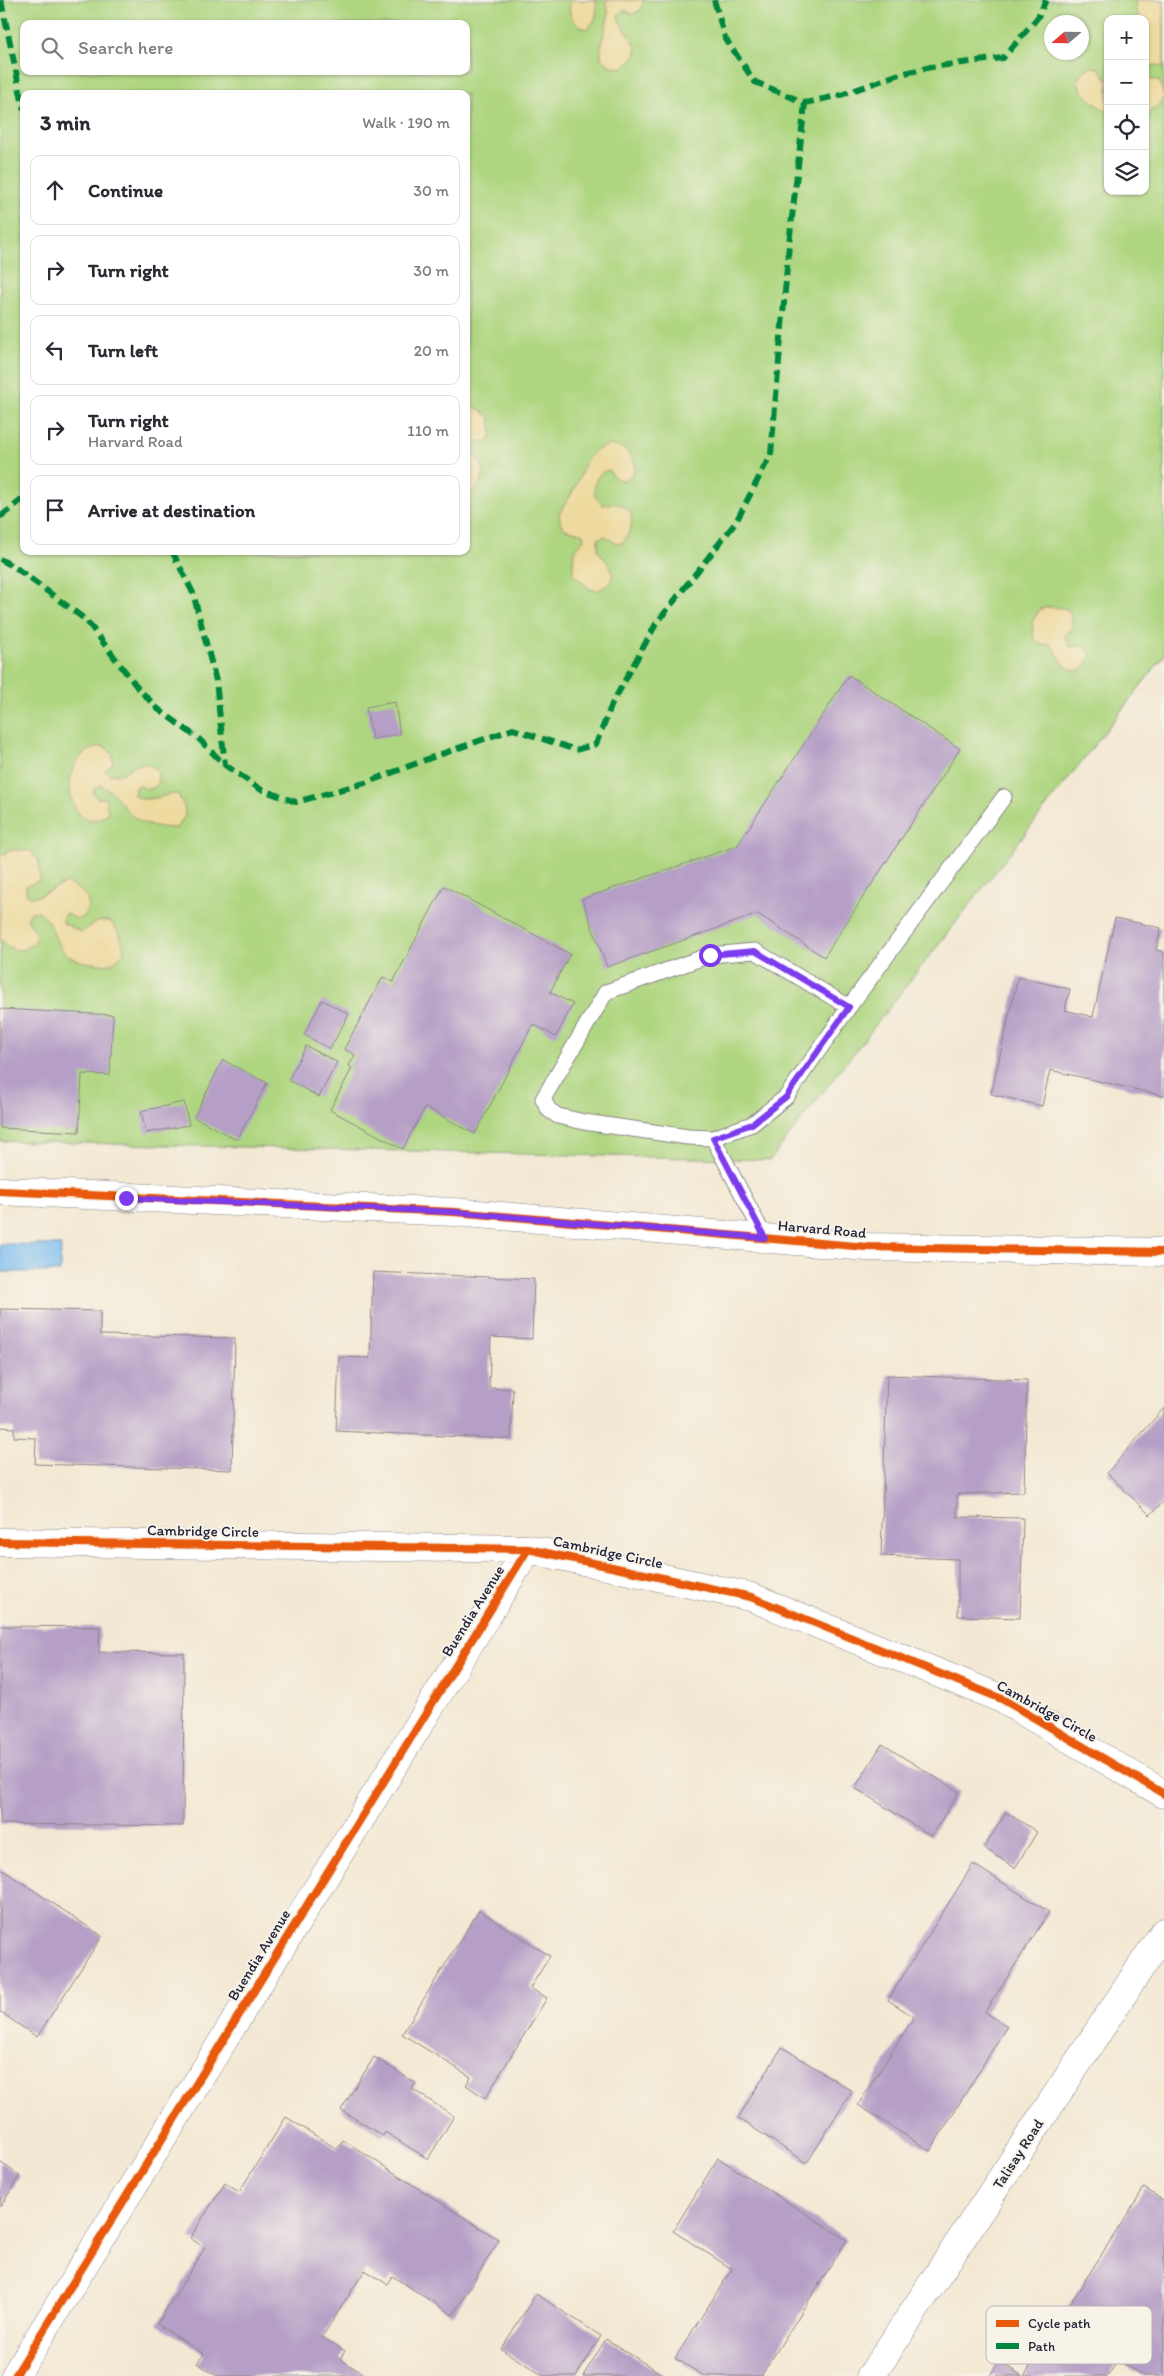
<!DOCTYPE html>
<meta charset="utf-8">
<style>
body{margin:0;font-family:Itim,sans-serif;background:#f7f7f7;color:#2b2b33}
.controls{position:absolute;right:15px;top:15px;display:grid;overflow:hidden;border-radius:10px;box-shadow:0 1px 4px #0004}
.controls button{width:45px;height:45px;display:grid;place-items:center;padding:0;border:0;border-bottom:1px solid #e1e1e2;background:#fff;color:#2b2b33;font:25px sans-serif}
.compass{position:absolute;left:1044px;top:15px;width:45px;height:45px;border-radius:50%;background:#fff;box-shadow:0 1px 4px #0004;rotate:250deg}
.stop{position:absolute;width:15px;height:15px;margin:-11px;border:4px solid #7c3aed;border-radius:50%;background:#fff}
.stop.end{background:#7c3aed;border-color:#fff;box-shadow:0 1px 5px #0008}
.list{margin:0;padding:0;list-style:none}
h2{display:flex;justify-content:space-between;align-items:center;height:65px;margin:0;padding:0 20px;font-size:21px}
h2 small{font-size:16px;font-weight:400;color:#7c7c81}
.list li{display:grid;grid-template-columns:32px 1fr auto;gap:15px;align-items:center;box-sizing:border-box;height:70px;margin:0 10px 10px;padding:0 10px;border:1px solid #e1e1e2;border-radius:10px}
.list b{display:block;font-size:19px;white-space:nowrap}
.list p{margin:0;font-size:16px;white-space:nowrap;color:#7c7c81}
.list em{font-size:16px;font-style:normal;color:#7c7c81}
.icon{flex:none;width:28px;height:28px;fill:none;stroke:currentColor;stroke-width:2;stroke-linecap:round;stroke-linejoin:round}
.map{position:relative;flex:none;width:1164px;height:2376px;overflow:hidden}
.search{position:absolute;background:#fff;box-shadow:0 1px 4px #0004;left:20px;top:20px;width:450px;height:55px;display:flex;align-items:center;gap:12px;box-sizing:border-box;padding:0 18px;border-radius:10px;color:#7c7c81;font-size:19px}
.panel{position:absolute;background:#fff;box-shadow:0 1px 4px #0004;left:20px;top:90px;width:450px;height:465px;border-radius:10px}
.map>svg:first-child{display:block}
.green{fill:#aed57f;stroke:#687c5d;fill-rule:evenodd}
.sand{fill:#eeda9e;stroke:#887e6c}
.water{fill:#78bcee;stroke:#4d6f94}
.building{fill:#b59fc6}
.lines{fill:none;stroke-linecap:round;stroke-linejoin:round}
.service-casing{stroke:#8a8587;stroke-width:17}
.minor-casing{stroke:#8a8587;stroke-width:29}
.service{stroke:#fff;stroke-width:15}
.minor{stroke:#fff;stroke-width:28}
.quiet{stroke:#00873e;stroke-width:6;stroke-dasharray:12 6;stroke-linecap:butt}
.cycleway-casing{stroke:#f7f3e8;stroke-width:11}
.cycleway{stroke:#e8590c;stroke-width:8}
.route{stroke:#7c3aed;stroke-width:6}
.labels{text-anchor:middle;stroke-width:4;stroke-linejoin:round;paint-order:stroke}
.street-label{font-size:15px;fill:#22223b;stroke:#f7f3e8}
.key{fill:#f7f3e8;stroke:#b7b4b4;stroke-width:1}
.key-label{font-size:14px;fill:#22223b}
</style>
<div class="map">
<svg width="1164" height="2376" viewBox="0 0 1164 2376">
<rect width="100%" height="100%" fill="#f7f3e8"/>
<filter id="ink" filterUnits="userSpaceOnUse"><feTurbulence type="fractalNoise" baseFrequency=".02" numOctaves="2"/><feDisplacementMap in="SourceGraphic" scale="10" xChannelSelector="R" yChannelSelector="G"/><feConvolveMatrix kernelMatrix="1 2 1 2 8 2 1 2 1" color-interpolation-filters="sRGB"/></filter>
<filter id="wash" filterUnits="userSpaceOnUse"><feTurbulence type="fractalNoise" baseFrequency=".0096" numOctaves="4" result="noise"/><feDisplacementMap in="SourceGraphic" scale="20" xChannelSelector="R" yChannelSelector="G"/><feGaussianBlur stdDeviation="1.12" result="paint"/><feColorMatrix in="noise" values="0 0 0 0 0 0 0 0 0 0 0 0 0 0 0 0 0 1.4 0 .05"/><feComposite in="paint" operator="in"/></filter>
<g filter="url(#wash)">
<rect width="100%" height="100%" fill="#f3e8d3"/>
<path class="green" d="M0 0H1164V656L770 1160 0 1141ZM1108 19H1145V191H1108ZM1052 22H1082V52H1052ZM24 24H466V71H24ZM24 94H466V551H24Z"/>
<path class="sand" d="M571 0H596C597 13 598 19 587 29 574 25 566 15 571 0Z
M604 0H644L640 11 632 14 625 10 621 12 618 17C626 39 652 48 622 68L611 66 601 58C598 36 616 16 604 0Z
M1135 0H1164V67L1156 65 1145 68V19H1141L1136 11Z
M1092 67 1099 68 1108 81V112C1093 103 1060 79 1092 67Z
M1148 78 1160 82 1164 97 1156 108 1145 114V79Z
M466 404 481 410 490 418 492 435 489 441 474 442 470 452 480 461 485 473 477 489 466 495Z
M609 445C624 447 630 451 636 466 630 482 618 486 609 470 596 472 593 485 595 496L603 505C633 498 640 522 622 543H616L605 536 598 539V551C610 565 623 578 599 590L590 589 573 574V560L576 549 584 539 583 534C570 528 562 535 559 515 562 506 569 500 573 491 585 470 582 453 609 445Z
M1047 607 1064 608 1070 612 1073 627 1065 636 1070 647C1091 643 1096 654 1082 670 1062 673 1062 656 1050 644L1042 645 1034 638 1032 622 1040 609Z
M103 746C111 751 114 754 113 764L105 770 110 775 124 773C132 764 147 760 157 770L159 782C154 790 147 791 139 785L135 787 134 795C148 805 163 793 178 794L184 806 185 816 176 828C160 828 139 825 128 812 118 800 115 791 100 785L95 788 93 793 97 798H106L108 813C69 845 49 753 103 746Z
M11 850 31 851 39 861 40 880 26 886V893L31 897 38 896 66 883C84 890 95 900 83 918L76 919 66 913 63 917V923L81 932 99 921H109C119 931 123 939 124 953L114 962 106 965C95 963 82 963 72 958 54 949 54 922 39 911L31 912 27 919 35 931 36 940C22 954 14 953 0 939V856Z"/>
<path class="water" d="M0 1244 61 1245 60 1272H0Z"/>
<g id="blocks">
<path class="building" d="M849 675 960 749 824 957 758 914 607 967 582 899 737 846Z
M395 702 400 734 372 739 366 707Z
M444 886 570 954 550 992 573 1004 556 1037 533 1024 475 1134 425 1107 403 1149 330 1110 352 1068 349 1066 355 1055 344 1049 383 977 393 982Z
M1115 918 1161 928 1156 950 1164 952V1096L1050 1070 1042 1106 991 1094 1018 977 1070 989 1065 1010 1093 1017Z
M322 1000 349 1014 330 1049 304 1035Z
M0 1009 113 1015 110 1075 82 1074 79 1132 0 1128Z
M306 1046 337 1062 319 1097 288 1080Z
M223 1060 267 1083 237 1140 194 1117Z
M184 1102 189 1125 146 1133 141 1111Z
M373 1272 534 1279 532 1339 491 1337 489 1388 513 1389 511 1439 336 1431 339 1357 370 1358Z
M0 1309 100 1311V1335L235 1338 232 1470 35 1464 36 1438 14 1437V1428L0 1427Z
M887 1375 1027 1380 1024 1492 957 1494V1517L1023 1518 1020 1618 958 1616V1559L881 1556Z
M1164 1408V1501L1150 1515 1107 1473Z
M0 1626 100 1627 99 1652 184 1653 183 1826 0 1824Z
M882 1744 959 1792 931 1836 855 1788Z
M1006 1812 1037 1832 1015 1868 984 1848Z
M973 1864 1049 1912 985 2012 1007 2026 930 2151 858 2105 914 2017 888 2000Z
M0 1868 102 1936 37 2037 0 2012Z
M479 1910 550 1956 530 1988 547 1998 485 2098 466 2085 471 2077 402 2034Z
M782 2047 852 2091 807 2163 738 2118Z
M374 2057 416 2083 412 2089 454 2116 428 2159 385 2132 383 2136 341 2110Z
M286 2117 337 2149 343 2140 499 2240 453 2315 392 2276 387 2284 365 2270 322 2337 345 2351 340 2359 367 2376H217L197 2363 204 2354 157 2324 205 2248 190 2238 225 2183 239 2192Z
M718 2158 847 2240 761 2376H704L675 2358 732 2269 673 2231Z
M0 2162 20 2176 0 2207Z
M1144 2188 1164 2201V2376H1143L1118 2360 1108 2376H1024Z
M536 2294 601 2336 576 2376H544L501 2349Z
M606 2339 665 2376H583Z
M999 2361 1022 2376H990Z"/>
</g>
</g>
<g filter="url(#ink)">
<use href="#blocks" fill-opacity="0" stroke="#8a8587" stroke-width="1"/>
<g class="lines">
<defs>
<path id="service" d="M713 1138 688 1137 584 1122 558 1116 549 1110 543 1099 606 992 710 955 755 951 849 1007
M765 1238 713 1138 752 1124 786 1097 849 1007 1004 797"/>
<path id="minor" d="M0 1191 454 1212 867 1247 1164 1252
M0 1542 528 1549 751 1597 1002 1699 1164 1794
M15 2376 528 1549
M871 2376 1164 1932"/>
</defs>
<use href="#service" class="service-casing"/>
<use href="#minor" class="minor-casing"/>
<use href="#service" class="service"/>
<use href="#minor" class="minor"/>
<path class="quiet" d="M1 0 24 110
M714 0 725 38 755 82 805 103 841 95 897 75 931 67 1003 58 1038 17 1046 0
M0 517 24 498
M172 551 193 593 216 681 225 765
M0 559 16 568 86 620 137 687 158 709 199 739 225 765 260 789 296 802 365 783 433 757 513 729 576 750 596 744 612 704 656 624 736 522 771 454 789 244 805 103"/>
<defs>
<path id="cycleway" d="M0 1191 454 1212 867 1247 1164 1252
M0 1542 528 1549 751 1597 1002 1699 1164 1794
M15 2376 528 1549"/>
</defs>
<use href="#cycleway" class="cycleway-casing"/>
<use href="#cycleway" class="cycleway"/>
</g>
</g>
<g class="lines" filter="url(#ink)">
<path class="route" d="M126 1198 454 1212 765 1238 713 1138 752 1124 786 1097 849 1007 755 951 710 955"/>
</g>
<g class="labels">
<g class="street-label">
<text transform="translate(822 1229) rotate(5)" y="5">Harvard Road</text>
<text transform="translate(203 1531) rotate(1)" y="5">Cambridge Circle</text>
<text transform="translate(608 1552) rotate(12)" y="5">Cambridge Circle</text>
<text transform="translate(473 1611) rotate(-58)" y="5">Buendia Avenue</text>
<text transform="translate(1047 1711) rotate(29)" y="5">Cambridge Circle</text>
<text transform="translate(259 1955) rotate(-58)" y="5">Buendia Avenue</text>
<text transform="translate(1018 2154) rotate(-57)" y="5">Talisay Road</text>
</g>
</g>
<rect x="986" y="2306" width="166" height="58" rx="8" class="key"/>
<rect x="996" y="2320" width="23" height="7" fill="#e8590c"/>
<rect x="996" y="2343" width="23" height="6" fill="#00873e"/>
<g class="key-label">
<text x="1028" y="2328">Cycle path</text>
<text x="1028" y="2351">Path</text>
</g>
</svg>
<div class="controls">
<button>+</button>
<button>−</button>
<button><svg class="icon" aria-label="locate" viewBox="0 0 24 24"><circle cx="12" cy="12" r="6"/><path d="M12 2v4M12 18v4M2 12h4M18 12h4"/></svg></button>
<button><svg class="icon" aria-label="layers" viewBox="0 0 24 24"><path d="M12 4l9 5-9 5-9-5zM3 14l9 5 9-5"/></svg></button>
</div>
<svg class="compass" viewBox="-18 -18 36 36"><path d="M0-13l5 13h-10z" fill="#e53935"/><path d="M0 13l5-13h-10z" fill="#7c7c81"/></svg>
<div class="stop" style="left:710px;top:955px"></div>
<div class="stop end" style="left:126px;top:1198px"></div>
<div class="search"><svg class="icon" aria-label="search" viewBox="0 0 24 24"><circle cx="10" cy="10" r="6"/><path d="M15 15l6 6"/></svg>Search here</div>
<section class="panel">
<h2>3 min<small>Walk · 190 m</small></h2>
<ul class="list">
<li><svg class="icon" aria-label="ahead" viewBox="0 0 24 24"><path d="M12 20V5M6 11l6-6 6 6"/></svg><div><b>Continue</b></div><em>30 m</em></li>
<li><svg class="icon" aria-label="right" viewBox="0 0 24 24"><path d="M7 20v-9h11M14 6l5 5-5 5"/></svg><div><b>Turn right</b></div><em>30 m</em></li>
<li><svg class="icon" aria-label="left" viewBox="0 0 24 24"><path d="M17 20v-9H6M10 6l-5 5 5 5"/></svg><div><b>Turn left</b></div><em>20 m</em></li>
<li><svg class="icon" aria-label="right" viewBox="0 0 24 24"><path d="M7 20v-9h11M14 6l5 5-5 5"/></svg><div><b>Turn right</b><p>Harvard Road</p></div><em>110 m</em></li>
<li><svg class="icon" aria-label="arrive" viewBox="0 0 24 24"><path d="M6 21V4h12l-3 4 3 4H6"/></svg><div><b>Arrive at destination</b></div></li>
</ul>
</section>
</div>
